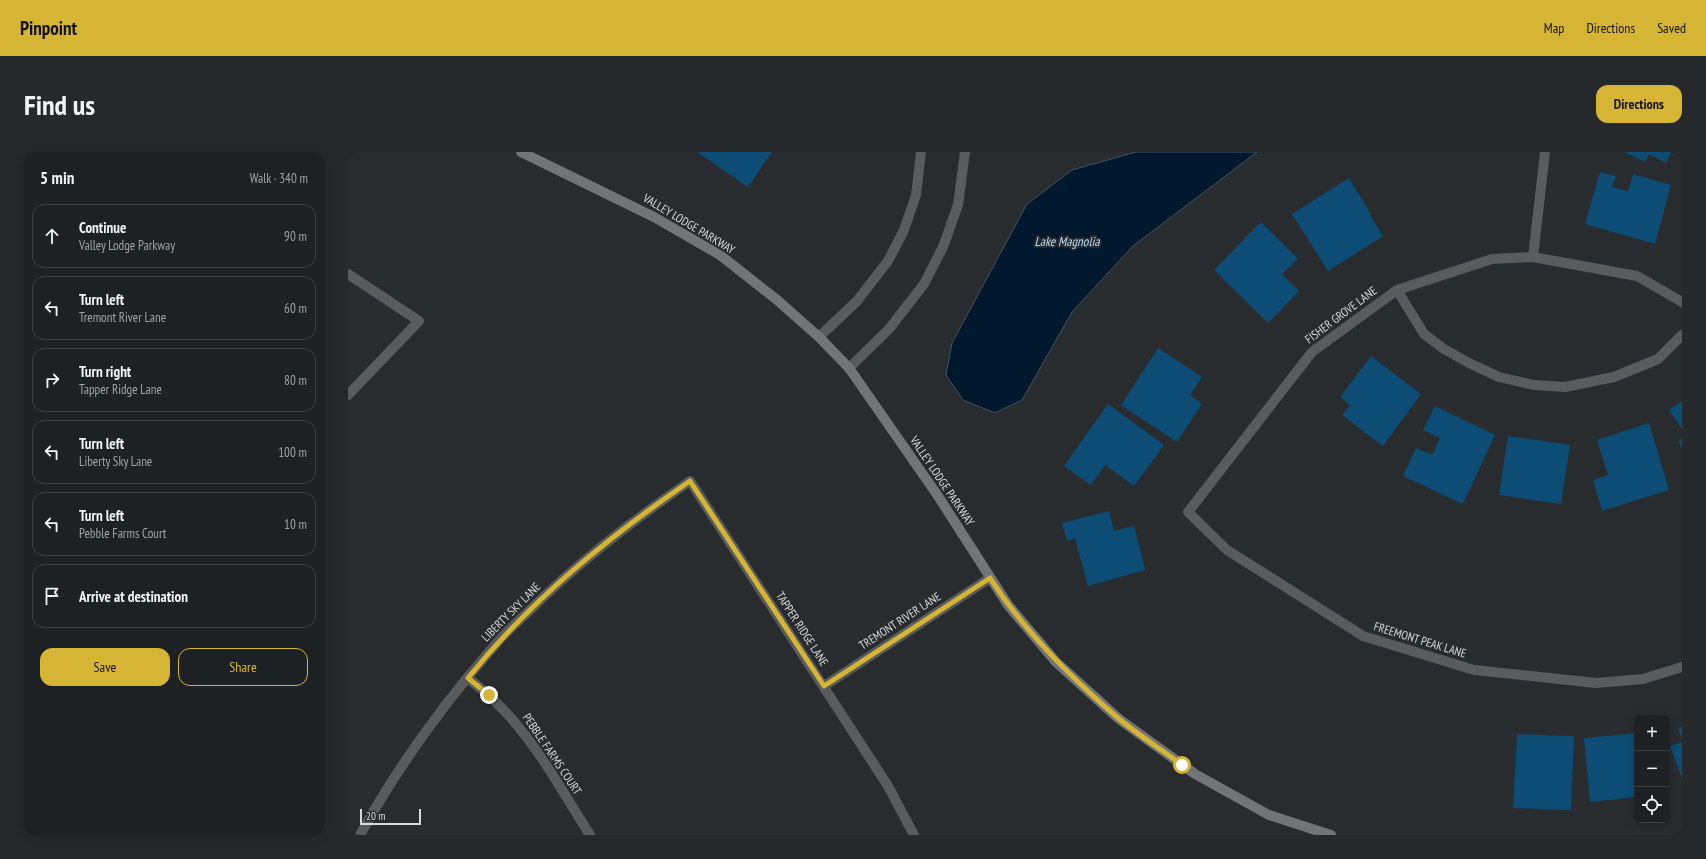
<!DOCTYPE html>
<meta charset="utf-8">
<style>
body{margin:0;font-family:"PT Sans Narrow",sans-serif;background:#26292b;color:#f1f3f6}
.controls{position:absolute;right:12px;bottom:12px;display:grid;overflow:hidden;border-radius:8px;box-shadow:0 2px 10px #0003}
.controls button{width:36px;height:36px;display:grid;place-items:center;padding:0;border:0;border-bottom:1px solid #3c3e41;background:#1e2123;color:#f1f3f6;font:20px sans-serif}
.scale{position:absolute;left:12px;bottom:10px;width:61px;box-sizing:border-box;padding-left:4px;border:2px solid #d7d9dc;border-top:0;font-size:11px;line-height:14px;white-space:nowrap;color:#d7d9dc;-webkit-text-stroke:3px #282c2f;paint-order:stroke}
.stop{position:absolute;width:12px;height:12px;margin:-9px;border:3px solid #d6b534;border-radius:50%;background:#fff}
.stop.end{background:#d6b534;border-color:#fff;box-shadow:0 1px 4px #0008}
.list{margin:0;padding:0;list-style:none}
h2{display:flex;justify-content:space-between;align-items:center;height:52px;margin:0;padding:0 16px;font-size:17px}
h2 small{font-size:13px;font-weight:400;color:#a1a3a6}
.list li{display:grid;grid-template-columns:26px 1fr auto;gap:12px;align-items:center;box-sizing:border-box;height:64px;margin:0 8px 8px;padding:0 8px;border:1px solid #3c3e41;border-radius:12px}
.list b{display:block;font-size:15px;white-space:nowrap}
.list p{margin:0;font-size:13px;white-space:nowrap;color:#a1a3a6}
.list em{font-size:13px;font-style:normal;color:#a1a3a6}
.actions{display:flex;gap:8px;padding:12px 16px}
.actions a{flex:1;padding:9px 0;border:1px solid #d6b534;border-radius:12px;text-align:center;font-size:14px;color:#d6b534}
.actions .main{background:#d6b534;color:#111}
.icon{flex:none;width:22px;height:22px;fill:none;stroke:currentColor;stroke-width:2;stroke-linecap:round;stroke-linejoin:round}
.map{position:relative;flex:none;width:1334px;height:683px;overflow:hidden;border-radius:12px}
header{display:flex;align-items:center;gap:24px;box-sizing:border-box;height:56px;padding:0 20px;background:#d6b534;color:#111}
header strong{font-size:19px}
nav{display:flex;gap:22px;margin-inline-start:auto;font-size:14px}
.intro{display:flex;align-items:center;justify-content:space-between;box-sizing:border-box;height:96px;padding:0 24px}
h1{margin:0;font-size:28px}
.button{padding:10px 18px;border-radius:12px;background:#d6b534;color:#111;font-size:14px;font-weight:700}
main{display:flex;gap:24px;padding:0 24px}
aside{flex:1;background:#1e2123;border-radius:12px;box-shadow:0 2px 10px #0003}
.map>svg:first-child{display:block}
.water{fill:#00182d;stroke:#405262}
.building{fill:#0c4c75}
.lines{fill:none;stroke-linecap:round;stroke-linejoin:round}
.street{stroke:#595b5c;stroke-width:10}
.secondary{stroke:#727578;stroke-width:10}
.route{stroke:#d6b534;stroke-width:5}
.labels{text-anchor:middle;stroke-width:4;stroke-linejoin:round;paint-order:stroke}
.street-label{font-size:12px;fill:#d7d9dc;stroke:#282c2f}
.water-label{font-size:13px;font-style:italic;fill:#bad9f2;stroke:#282c2f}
</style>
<header>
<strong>Pinpoint</strong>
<nav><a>Map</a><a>Directions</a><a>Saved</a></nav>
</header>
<div class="intro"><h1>Find us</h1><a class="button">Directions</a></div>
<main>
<aside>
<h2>5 min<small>Walk · 340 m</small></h2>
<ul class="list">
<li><svg class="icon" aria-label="ahead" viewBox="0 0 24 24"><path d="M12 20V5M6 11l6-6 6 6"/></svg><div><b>Continue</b><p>Valley Lodge Parkway</p></div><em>90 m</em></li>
<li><svg class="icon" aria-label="left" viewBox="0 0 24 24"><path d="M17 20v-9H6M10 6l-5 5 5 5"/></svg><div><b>Turn left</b><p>Tremont River Lane</p></div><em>60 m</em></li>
<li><svg class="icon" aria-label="right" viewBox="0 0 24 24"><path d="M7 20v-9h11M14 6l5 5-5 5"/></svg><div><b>Turn right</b><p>Tapper Ridge Lane</p></div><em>80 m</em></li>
<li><svg class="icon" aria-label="left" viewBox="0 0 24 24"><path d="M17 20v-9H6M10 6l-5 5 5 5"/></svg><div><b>Turn left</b><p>Liberty Sky Lane</p></div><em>100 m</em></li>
<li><svg class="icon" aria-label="left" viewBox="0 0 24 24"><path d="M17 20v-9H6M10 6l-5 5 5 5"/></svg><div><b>Turn left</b><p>Pebble Farms Court</p></div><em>10 m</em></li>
<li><svg class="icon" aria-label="arrive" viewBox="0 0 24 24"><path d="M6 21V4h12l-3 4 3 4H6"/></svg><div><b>Arrive at destination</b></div></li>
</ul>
<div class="actions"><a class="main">Save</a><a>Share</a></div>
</aside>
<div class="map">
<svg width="1334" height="683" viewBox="0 0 1334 683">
<rect width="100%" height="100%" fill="#282c2f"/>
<path class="water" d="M788 0H909L785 94 724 160 674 248 647 261 615 248 598 223 604 191 679 52 724 18Z"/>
<path class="building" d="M349 0H424L400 35Z
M1276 0H1323L1318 11 1301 2 1297 10Z
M1252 20 1268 24 1264 35 1280 39 1285 22 1323 33 1307 92 1237 72Z
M1001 26 1023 62 1022 63 1035 84 980 119 944 62Z
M913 70 950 107 934 122 951 139 920 171 866 118Z
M810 196 854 225 842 243 854 252 829 290 773 253Z
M1023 204 1073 242 1035 294 994 263 1002 253 992 245Z
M1334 249V277L1321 258Z
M760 252 816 293 786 334 757 313 743 333 716 314Z
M1087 254 1147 283 1115 352 1055 324 1068 296 1084 303 1092 286 1075 278Z
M1301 271 1321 338 1254 359 1245 328 1260 323 1249 288Z
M1160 284 1222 293 1213 352 1151 343Z
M1334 287V296L1330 290Z
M761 359 766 379 786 374 797 418 740 434 727 386 719 389 714 371Z
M1334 575V587L1330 577Z
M1289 581V645L1242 650 1236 586Z
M1169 582 1226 584 1223 658 1165 656Z
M1334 590V627L1322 594Z"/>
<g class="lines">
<path class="street" d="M1185 105 1197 0
M0 122 71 169 0 243
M1049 138 1076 182 1096 197 1121 211 1151 225 1186 233 1217 235 1266 225 1310 207 1334 183
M1334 150 1289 124 1185 105 1144 107 1049 138 964 200 840 360 879 398 1015 484 1126 518 1248 531 1295 527 1334 515
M471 185 509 149 540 109 556 78 568 43 573 0
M501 216 541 177 576 132 595 95 610 53 617 0
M120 526C135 538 150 551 163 566 194 601 217 644 242 683
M476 534 642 426
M12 683C49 616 96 551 147 493 157 481 168 471 179 461 229 411 284 369 342 329L540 634 566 683"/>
<path class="secondary" d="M173 0 306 65 372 103 428 147 471 185 501 216 590 344 660 453 708 510 771 567 847 622 921 663 983 683"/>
</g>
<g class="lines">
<path class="route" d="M141 543 120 526C183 448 259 386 342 329L476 534 642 426C676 479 722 525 770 566 790 583 813 597 834 613"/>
</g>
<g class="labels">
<g class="street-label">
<text transform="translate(341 72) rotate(31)" y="4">VALLEY LODGE PARKWAY</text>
<text transform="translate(993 163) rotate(-37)" y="4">FISHER GROVE LANE</text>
<text transform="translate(594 329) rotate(56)" y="4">VALLEY LODGE PARKWAY</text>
<text transform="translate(163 460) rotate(-45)" y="4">LIBERTY SKY LANE</text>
<text transform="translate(552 469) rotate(-33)" y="4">TREMONT RIVER LANE</text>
<text transform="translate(454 477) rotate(57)" y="4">TAPPER RIDGE LANE</text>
<text transform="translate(1072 488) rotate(17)" y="4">FREEMONT PEAK LANE</text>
<text transform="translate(204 602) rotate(56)" y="4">PEBBLE FARMS COURT</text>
</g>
<g class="water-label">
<text x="719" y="94">Lake Magnolia</text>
</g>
</g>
</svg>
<div class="controls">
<button>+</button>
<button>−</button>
<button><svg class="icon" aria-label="locate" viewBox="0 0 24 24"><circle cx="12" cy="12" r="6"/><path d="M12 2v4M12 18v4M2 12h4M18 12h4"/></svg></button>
</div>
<div class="scale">20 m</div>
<div class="stop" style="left:834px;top:613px"></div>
<div class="stop end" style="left:141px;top:543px"></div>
</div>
</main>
